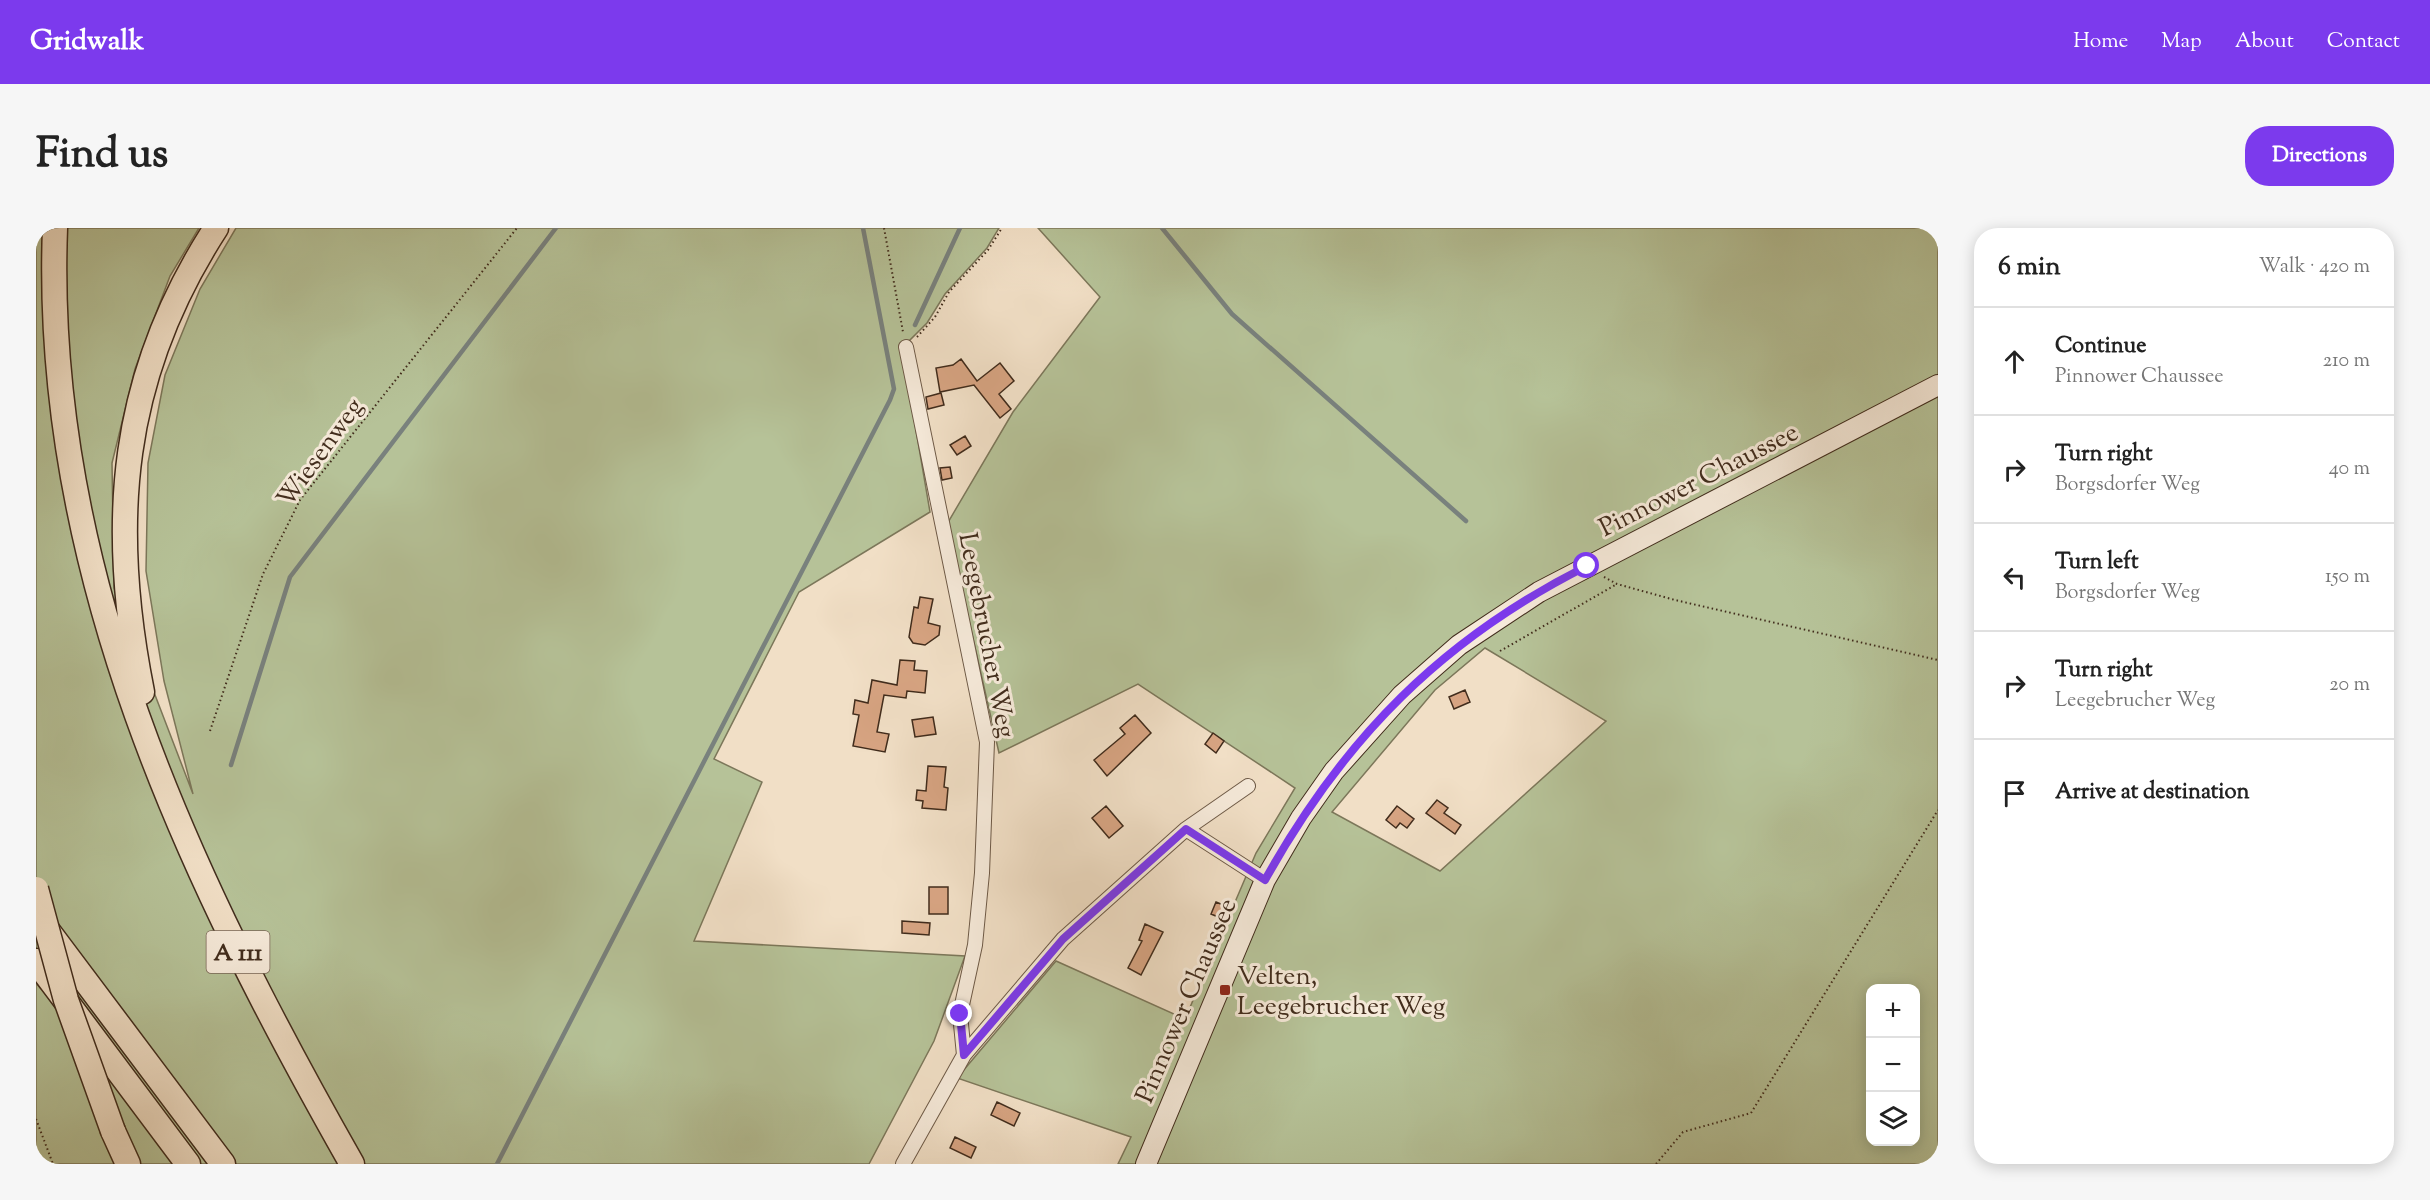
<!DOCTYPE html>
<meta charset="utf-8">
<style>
body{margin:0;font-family:"Sorts Mill Goudy",serif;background:#f6f6f6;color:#222}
.controls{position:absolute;right:18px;bottom:18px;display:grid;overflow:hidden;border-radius:12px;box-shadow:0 3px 15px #0003}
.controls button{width:54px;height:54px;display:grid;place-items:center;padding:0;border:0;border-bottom:2px solid #e0e0e0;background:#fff;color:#222;font:30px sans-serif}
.stop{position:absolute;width:18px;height:18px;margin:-14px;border:4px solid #7c3aed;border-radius:50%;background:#fff}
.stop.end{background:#7c3aed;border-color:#fff;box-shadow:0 2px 6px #0008}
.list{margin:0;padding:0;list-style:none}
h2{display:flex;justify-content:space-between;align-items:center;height:78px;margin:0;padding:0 24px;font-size:26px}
h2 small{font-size:20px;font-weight:400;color:#767676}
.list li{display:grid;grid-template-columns:39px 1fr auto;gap:18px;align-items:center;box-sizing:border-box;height:108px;padding:0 24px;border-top:2px solid #e0e0e0}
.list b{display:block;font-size:22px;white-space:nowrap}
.list p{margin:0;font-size:20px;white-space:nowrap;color:#767676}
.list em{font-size:20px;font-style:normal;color:#767676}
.icon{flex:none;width:33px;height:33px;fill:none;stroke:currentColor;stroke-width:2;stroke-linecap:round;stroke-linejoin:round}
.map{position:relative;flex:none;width:1902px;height:936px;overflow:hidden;border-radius:24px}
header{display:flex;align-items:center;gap:36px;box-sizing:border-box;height:84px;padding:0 30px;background:#7c3aed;color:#fff}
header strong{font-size:28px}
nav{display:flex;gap:33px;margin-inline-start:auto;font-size:21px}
.intro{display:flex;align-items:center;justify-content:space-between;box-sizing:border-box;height:144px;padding:0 36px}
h1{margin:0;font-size:42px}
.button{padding:15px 27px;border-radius:24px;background:#7c3aed;color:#fff;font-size:21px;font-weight:700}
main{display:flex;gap:36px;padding:0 36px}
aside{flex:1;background:#fff;border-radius:24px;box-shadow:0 3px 15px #0003}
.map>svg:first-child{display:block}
.green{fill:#b6c298;stroke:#7c775a;stroke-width:1.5;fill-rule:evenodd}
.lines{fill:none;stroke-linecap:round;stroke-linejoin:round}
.stream{stroke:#79817d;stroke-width:4.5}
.building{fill:#d7a482;stroke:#412c1c;stroke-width:1.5}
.street-casing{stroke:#6d5946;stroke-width:16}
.secondary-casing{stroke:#412c1c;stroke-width:22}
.highway-casing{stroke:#412c1c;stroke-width:27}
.path{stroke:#412c1c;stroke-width:2;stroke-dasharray:1.5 3;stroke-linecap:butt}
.street{stroke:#f6eada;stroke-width:14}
.secondary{stroke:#f6eada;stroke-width:20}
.highway{stroke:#f1dfc6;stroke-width:24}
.highway-bridge-casing{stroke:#412c1c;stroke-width:27;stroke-linecap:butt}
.highway-bridge{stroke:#f1dfc6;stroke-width:24}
.route{stroke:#7c3aed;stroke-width:8}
.poi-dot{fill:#8f2418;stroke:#f6eada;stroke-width:2}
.labels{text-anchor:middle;stroke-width:6;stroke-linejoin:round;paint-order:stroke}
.shield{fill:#f6eada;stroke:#776555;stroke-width:1.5}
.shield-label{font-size:24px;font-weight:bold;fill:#412c1c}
.street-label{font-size:26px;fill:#412c1c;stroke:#f6eada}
.poi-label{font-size:26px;fill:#412c1c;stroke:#f6eada;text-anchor:start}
</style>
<header>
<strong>Gridwalk</strong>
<nav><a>Home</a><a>Map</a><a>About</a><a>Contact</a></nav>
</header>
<div class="intro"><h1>Find us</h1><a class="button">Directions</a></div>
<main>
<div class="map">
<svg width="1902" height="936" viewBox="0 0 1902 936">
<rect width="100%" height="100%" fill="#f1dfc6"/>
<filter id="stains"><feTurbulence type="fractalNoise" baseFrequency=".00333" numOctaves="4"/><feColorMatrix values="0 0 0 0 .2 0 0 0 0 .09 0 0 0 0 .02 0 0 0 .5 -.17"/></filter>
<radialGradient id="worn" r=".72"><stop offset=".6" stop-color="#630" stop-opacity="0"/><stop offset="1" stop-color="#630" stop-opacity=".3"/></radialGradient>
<path class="green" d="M0 0H163L134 48 99 141 76 235 78 360 157 566 128 453 110 343 112 235 129 147 164 61 200 0H963L951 20 909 66 891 95 873 113 867 126 894 284 763 364 678 531 726 554 658 713 929 728 898 813 833 936H0V755L5 761 0 741Z
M1002 0H1902V936H1082L1095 909 921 850 1020 733 1149 791 1220 625 1259 560 1102 456 963 525 911 296 977 184 1064 69ZM1449 420 1570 493 1404 643 1296 584 1399 462ZM1834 760H1880V914H1834Z"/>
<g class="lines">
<path class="stream" d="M1126 0 1196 86 1430 293
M879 97 924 0
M195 537 254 349 520 0
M461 936 854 172 858 161 827 0"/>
</g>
<path class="building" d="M925 131 941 153 964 135 978 153 963 166 975 181 964 190 938 157 904 164 900 140 917 137Z
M905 165 908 177 892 181 890 169Z
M929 208 935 218 921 227 914 217Z
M914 239 916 250 906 252 904 240Z
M884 369 897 371 892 395 904 398 903 407 889 417 877 415 873 409 878 379 882 380Z
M864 432 879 433 878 442 891 443 889 465 871 463 870 470 848 467 841 504 853 506 849 524 817 518 823 487 817 486 819 472 832 475 836 452 861 457Z
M1429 462 1434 474 1418 481 1413 469Z
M1099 487 1115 505 1071 548 1058 532 1089 506 1084 500Z
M897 489 900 506 879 509 876 492Z
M1177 505 1188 513 1180 525 1169 516Z
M892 538 910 539 908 559 912 560 910 582 886 580 887 573 880 572 881 562 890 563Z
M1401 572 1412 580 1408 585 1425 597 1419 606 1390 585Z
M1070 578 1087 598 1073 610 1056 590Z
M1361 578 1378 591 1371 600 1364 595 1360 600 1350 592Z
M893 659H912V686H893Z
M1180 674 1192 679 1187 691 1175 686Z
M866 693 894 695 893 707 866 705Z
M1109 696 1127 704 1105 747 1092 740 1106 713 1103 712Z
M961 874 984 885 978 898 955 887Z
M919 909 940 919 935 930 914 920Z"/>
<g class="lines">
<defs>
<path id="street" d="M870 119 951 514 946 645 939 717 924 786 928 827
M1150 601 1229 652
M867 936 928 827 1027 711 1150 601 1212 558"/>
<path id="secondary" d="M1110 936 1229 652 1265 590 1298 543 1366 467 1423 417 1503 364 1902 157"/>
<path id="highway" d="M19 0C6 341 152 647 316 936
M106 464C72 294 84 148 180 0
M12 703 187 936
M0 733 152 936
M77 903 92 936"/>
</defs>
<use href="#street" class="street-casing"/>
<use href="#secondary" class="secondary-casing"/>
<use href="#highway" class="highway-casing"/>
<path class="path" d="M848 0 867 104
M881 109 899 89 913 64 952 22 966 0
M1568 349 1581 356 1639 372 1902 432
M1464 423 1581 356
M174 503 227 346 264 272 481 0
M0 891 17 936
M1620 936 1647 904 1715 885 1902 582"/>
<use href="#street" class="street"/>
<use href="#secondary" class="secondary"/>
<use href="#highway" class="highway"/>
<defs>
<path id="highway-bridge" d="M0 661 30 772 77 903"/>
</defs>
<use href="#highway-bridge" class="highway-bridge-casing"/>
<use href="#highway-bridge" class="highway-bridge"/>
</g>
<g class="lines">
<path class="route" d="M924 786 928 827 1027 711 1150 601 1229 652C1308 510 1406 411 1551 338"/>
</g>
<rect class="poi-dot" x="1183" y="756" width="12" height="12" rx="3"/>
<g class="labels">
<rect class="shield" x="170.5" y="703" width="63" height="42" rx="4.5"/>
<g class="shield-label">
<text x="202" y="732">A 111</text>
</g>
<g class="street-label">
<text transform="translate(283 224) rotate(-54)" y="9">Wiesenweg</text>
<text transform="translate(1662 251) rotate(-27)" y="9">Pinnower Chaussee</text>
<text transform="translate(952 407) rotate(79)" y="9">Leegebrucher Weg</text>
<text transform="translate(1149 772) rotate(-67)" y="9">Pinnower Chaussee</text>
</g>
<g class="poi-label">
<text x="1201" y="756">Velten,<tspan x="1201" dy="30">Leegebrucher Weg</tspan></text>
</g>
</g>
<rect width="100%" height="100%" filter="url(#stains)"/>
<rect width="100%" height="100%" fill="url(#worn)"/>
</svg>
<div class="controls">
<button>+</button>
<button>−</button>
<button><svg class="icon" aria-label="layers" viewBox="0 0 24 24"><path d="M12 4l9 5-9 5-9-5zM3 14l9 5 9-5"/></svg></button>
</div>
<div class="stop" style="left:1551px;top:338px"></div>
<div class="stop end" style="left:924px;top:786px"></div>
</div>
<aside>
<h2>6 min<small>Walk · 420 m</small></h2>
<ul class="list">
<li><svg class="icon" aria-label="ahead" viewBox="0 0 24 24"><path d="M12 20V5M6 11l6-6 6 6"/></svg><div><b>Continue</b><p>Pinnower Chaussee</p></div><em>210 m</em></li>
<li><svg class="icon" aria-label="right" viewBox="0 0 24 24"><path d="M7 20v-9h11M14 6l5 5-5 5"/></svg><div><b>Turn right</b><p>Borgsdorfer Weg</p></div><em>40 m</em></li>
<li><svg class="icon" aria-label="left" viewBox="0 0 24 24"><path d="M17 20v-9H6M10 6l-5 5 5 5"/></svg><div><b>Turn left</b><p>Borgsdorfer Weg</p></div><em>150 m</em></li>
<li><svg class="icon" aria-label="right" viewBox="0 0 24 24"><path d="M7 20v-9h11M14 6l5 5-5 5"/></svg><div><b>Turn right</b><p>Leegebrucher Weg</p></div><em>20 m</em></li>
<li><svg class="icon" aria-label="arrive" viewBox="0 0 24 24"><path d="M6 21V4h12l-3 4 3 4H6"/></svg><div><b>Arrive at destination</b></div></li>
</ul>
</aside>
</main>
